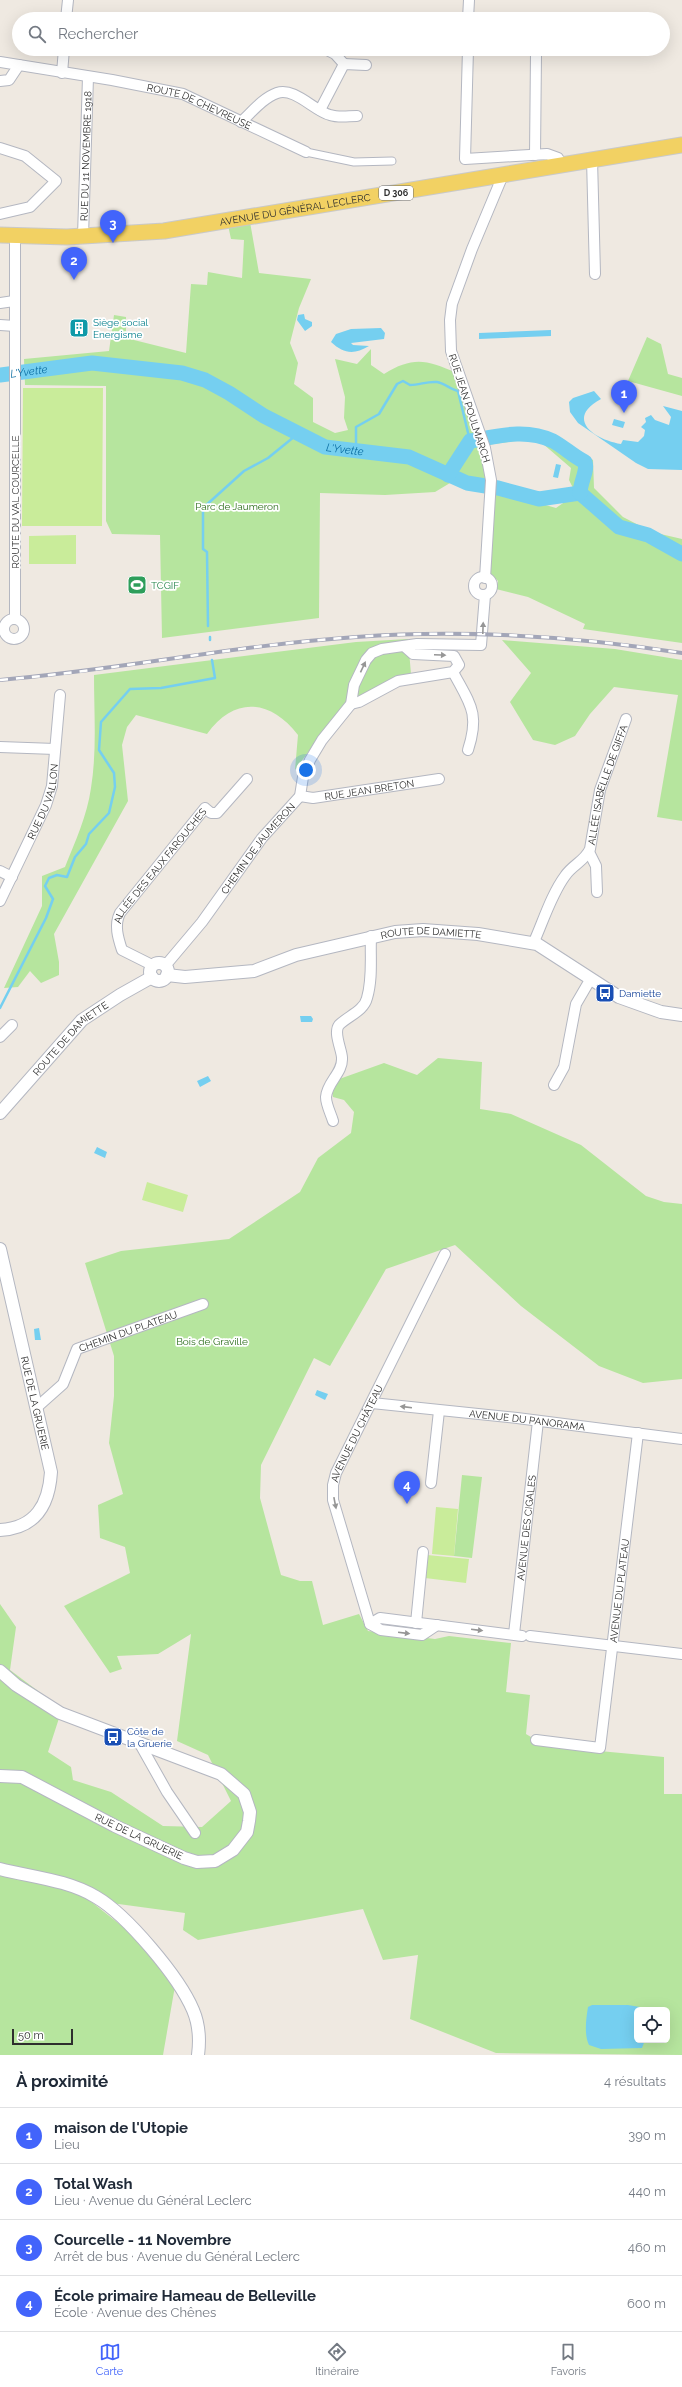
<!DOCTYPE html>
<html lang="fr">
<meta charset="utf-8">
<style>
body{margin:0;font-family:Raleway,sans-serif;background:#f6f6f7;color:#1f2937}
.controls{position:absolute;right:12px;bottom:12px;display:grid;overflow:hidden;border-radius:6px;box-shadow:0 4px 16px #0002}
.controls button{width:36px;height:36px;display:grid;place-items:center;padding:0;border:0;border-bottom:1px solid #e0e1e3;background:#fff;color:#1f2937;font:20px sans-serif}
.scale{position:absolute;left:12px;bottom:10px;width:61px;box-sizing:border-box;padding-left:4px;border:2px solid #2e2e2e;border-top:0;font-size:11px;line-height:14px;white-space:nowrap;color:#2e2e2e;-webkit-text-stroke:3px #fff;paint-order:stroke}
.you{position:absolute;left:306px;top:770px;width:14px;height:14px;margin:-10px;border:3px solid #fff;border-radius:50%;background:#1a73e8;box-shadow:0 0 0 6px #1a73e833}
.badge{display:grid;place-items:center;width:26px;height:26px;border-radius:50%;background:#4264fb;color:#fff;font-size:13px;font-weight:700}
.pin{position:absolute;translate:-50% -33px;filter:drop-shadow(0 1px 2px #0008)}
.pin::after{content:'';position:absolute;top:21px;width:14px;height:12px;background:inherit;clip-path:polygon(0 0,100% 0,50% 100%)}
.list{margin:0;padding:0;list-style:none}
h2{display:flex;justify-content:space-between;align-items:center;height:52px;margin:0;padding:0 16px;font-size:17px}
h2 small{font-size:13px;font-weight:400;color:#747a83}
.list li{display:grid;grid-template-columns:26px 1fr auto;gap:12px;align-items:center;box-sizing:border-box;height:56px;padding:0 16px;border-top:1px solid #e0e1e3}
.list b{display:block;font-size:15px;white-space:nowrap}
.list p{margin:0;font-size:13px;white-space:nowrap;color:#747a83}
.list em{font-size:13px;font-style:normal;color:#747a83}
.icon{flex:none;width:22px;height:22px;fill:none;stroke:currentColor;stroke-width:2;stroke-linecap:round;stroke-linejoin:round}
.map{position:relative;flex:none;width:682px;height:2055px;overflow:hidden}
.search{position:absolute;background:#fff;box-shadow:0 4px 16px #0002;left:12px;right:12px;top:12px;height:44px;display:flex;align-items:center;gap:10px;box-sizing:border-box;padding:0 14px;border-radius:22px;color:#747a83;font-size:15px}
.sheet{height:276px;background:#fff}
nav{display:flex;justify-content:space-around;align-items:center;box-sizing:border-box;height:56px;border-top:1px solid #e0e1e3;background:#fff;font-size:11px;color:#747a83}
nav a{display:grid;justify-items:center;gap:2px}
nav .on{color:#4264fb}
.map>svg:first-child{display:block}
.green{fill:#b6e59e;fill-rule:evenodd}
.pitch{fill:#c9ec9a}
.water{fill:#75cff0}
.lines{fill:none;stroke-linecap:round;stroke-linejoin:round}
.stream{stroke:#75cff0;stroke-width:2.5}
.river{stroke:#75cff0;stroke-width:15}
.pedestrian-casing{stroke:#b4b7c1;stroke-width:9}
.minor-casing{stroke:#b4b7c1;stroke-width:12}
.tertiary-casing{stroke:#b4b7c1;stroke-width:14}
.primary-casing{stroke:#c9c9c9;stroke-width:17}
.pedestrian{stroke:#fff;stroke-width:7}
.minor{stroke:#fff;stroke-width:10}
.tertiary{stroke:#fff;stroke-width:12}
.primary{stroke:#f2d163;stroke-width:15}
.rail-casing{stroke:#a3a6b8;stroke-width:4}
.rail{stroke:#fff;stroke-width:2.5;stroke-dasharray:8;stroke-linecap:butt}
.oneway{fill:#969696}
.labels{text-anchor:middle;stroke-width:3.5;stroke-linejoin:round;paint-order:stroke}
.shield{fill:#fff;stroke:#6d6d6d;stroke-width:1}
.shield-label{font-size:9px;font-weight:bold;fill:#2e2e2e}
.street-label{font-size:10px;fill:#2e2e2e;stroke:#fff}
.culture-label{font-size:10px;fill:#0d838f;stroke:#fff;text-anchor:start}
.park-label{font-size:10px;fill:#2c6e1b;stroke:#fff}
.leisure-label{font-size:10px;fill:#27864d;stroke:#fff;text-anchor:start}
.transit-label{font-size:10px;fill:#164399;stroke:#fff;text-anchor:start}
.water-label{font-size:11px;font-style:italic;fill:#0d6fa3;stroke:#fff}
</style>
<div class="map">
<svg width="682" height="2055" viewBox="0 0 682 2055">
<rect width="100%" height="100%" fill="#efe9e1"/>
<path class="green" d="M250 222 259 273 311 279 299 308 290 343 298 363 294 384 313 398V422L335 433 348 430 344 418 345 397 335 359 357 364 371 349V365L384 374C412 357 426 359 456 373L480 436 490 489 556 508 576 494 569 480 571 468 542 443 523 440 487 445 485 431 544 432 593 460 594 488 623 517 652 532 682 539V643L583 629 585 624 528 597 496 589 498 581 490 573V489L450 483 435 492 385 495 320 493 319 618 162 638 160 535 112 534 106 521V386L25 385 24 359 109 351 114 315 126 317V338L186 353 191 284 207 285 208 272 242 278 244 240 231 239 228 225Z
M647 337 661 344 668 374 682 378V396L628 381Z
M408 639 411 674 383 683 323 732 295 770 298 735C270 699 234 696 207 734L136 715 127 727 122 745 128 801 54 934 59 962V975L41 983 30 971 18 987 4 988 42 906V876L65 867C75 842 87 816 91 788 97 751 94 713 94 675L356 642Z
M502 640 615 649 682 660V821L657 817 678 695 614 687 590 714 575 736 555 745 533 740 510 702 531 673Z
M438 1058 482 1062 480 1109 511 1114 581 1145 646 1196 664 1202 682 1204V1379L643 1383 599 1366 521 1306 455 1245 386 1269 330 1366 314 1358 261 1465 260 1498 281 1575 300 1581H312L323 1625 359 1614 368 1631 435 1639 449 1636 511 1643 506 1692 530 1695 526 1734 536 1740 535 1745 664 1757V1794H682V2055L496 2053 410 2019 418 1955 383 1960 363 1909 198 1940 183 1930 185 1913 89 1900 127 1930 175 1986 163 2055H0V1604L16 1627 10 1670 62 1709 48 1752 71 1767 73 1780 111 1792 163 1826 202 1827 231 1801 208 1755 177 1741 191 1634 158 1654 117 1656 122 1669 110 1673 64 1606 130 1573 125 1547 100 1538 98 1505 123 1494 109 1443 114 1396V1356L85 1263 121 1251 229 1239 300 1192 318 1158 351 1133 354 1112 344 1100 333 1097 331 1082 384 1063 417 1075ZM637 2010H667V2040H637Z
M462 1475 482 1477 472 1558 454 1556Z"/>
<path class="pitch" d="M23 388H103L102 526H22Z
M76 535V564H29V536Z
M147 1182 188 1195 183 1212 142 1200Z
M436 1507 458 1509 454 1556 432 1554Z
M427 1555 469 1559 466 1583 425 1578Z"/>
<path class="water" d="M304 314 305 319 312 322V326L305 331 297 320 298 315Z
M381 328 385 333 384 339 351 343 353 345 369 346C354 355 344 354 331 342L336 334 351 329Z
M551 330V336L479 339V333Z
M594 391 601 399C564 419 595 440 621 444L623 440 638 442 644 436 645 430 641 427 646 422 645 418 651 415 655 420 669 425 671 417 663 406 682 411V470L648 469 636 463 578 423 570 412 569 402 573 398Z
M614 419 625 422 623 428 612 425Z
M556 464 561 465 558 478 553 477Z
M300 1016H311L313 1019 312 1022H301Z
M208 1076 211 1081 200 1087 197 1081Z
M97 1147 107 1152 105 1158 94 1153Z
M39 1328 41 1340H35L34 1329Z
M317 1390 328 1394 325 1400 315 1395Z
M592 2005H628L652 2009 637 2010V2040H645L642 2048 601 2049 589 2045C584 2035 586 2019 588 2007Z"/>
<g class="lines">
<path class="stream" d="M356 451V427L379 414 397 384 403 381 410 385C420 385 427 381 437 382 444 383 450 389 458 391L470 441
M208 626 207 552 203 549V508L244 471 268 458 300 432
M210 637V640
M0 1008 46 918 53 899 45 886 49 878 57 875 67 877 75 857 86 844 89 834 109 813 115 787 114 773 99 750 101 722 130 689 161 688 215 678 212 660"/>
<g class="river">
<path id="s1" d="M0 375 92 363 182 373 205 380 229 393 264 416 325 447 409 457 467 483 498 488 539 499 580 493 619 527 648 535 682 554"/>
<path d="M448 475 470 441C498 436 526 428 553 441 564 447 573 456 585 462 588 470 580 483 580 493"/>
</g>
<defs>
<path id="pedestrian" d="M306 152 354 162 392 161"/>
<g id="minor">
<path d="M66 19 68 0"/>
<path d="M277 19H279"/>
<path d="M468 19 469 0"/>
<path d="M325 49 335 54 344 64"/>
<path d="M468 49 465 159 547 154 558 158 562 165"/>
<path id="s2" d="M0 62 112 80 183 94 306 152"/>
<path d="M62 73 64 49"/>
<path d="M0 81 9 80 19 65"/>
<path d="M320 110 344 64 366 65"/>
<path d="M241 122C252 112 263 98 277 93 295 87 314 111 330 115 339 118 348 116 357 116"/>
<path d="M0 148 25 156 56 181 30 207 0 214"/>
<path d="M535 155 536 53"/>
<path d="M592 159 595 274"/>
<path d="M15 236V619"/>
<path id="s3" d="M83 236 88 77"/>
<path d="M0 303 14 301"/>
<path d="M0 325 15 326"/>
<circle cx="483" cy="586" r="9"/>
<path d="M485 578 491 480 485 448 451 351 450 320 452 304 472 249 503 175"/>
<circle cx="14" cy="629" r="10"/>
<path d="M453 672C470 704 480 713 468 750"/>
<path d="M351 704 359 702 398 681 453 672 459 665 454 656 413 654 404 646"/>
<path d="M0 747 55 749"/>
<path id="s4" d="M300 796 313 798 439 779"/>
<path d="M589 852 596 866 597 892"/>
<path d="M0 871 12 877"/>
<path id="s5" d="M0 901 46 805 52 786 60 695"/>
<path id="s6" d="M533 944C543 922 551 895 565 876 572 865 585 861 590 849L600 790 626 719"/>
<path id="s7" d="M152 965 122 950C118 938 114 925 120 913L205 808 211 813H217L247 779"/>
<path id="s8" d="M165 966 202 922 262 838 300 796 303 777 310 760 322 740 351 704 354 685 366 660 372 653 382 649 417 644 481 645 485 595"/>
<path d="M0 1037 12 1025"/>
<path d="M554 1085 564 1067 576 1004 590 980"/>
<path d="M333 1121C331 1114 326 1105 326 1097 327 1082 343 1073 342 1058 342 1050 333 1033 339 1025 348 1016 364 1011 367 998 373 978 370 956 371 936"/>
<path id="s9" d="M372 1403 517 1418 682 1439"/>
<path id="s10" d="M36 1408 63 1384 77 1349 203 1304"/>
<path d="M431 1483 439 1411"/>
<path d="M416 1623 423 1552"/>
<path d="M370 1624 380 1618 522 1636"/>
<path id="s11" d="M437 1625 422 1635 381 1630 370 1624 333 1500V1485L336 1473 445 1254"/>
<path id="s12" d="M514 1634 538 1421"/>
<path d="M530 1636 682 1654"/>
<path id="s13" d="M536 1740 600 1748 638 1433"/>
<path d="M140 1744 167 1792 195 1833"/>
</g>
<g id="tertiary">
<circle cx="159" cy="972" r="9"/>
<path id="s14" d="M167 975 185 977 254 971 296 955 395 932 423 930 478 934 537 944 619 997 661 1012 682 1015"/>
<path id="s15" d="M0 1113 82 1020 120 995 152 977"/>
<path id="s16" d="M0 1249 51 1472C49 1504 36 1528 0 1530"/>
<path d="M0 1671 16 1685 60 1713 221 1774 244 1794 250 1812 249 1821 247 1832 233 1850 215 1861 197 1862 184 1858 115 1826 22 1777 0 1776"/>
<path d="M0 1869C32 1877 68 1880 96 1897 127 1915 179 1977 193 2010 199 2024 200 2040 198 2055"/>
</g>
<g id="primary">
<path id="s17" d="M0 235 67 237 164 231 682 145"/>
</g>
</defs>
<use href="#pedestrian" class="pedestrian-casing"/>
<use href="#minor" class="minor-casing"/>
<use href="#tertiary" class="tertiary-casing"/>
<use href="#primary" class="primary-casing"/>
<use href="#pedestrian" class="pedestrian"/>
<use href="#minor" class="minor"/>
<use href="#tertiary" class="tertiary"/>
<use href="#primary" class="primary"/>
<defs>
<path id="rail" d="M0 680C119 670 237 645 356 637 466 629 573 636 682 653"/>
</defs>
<use href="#rail" class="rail-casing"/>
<use href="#rail" class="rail"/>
</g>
<defs><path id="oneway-solid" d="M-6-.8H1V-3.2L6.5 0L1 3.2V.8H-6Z"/></defs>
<g class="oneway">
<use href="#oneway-solid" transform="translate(483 628) rotate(-88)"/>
<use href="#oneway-solid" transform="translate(440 655) rotate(3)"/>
<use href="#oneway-solid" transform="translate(363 667) rotate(-65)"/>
<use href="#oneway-solid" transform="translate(406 1407) rotate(-173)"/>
<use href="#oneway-solid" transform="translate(335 1503) rotate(79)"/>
<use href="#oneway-solid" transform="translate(477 1630) rotate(7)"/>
<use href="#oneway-solid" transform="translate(404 1633) rotate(7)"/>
</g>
<defs>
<symbol id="building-square" viewBox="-11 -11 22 22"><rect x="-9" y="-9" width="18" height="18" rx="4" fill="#0f9aa8" stroke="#fff"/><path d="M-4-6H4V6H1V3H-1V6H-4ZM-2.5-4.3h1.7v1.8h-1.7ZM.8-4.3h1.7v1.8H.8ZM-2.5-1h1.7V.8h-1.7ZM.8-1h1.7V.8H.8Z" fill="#fff"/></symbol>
<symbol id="stadium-square" viewBox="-11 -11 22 22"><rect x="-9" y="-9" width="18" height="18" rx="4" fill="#2e9e5b" stroke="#fff"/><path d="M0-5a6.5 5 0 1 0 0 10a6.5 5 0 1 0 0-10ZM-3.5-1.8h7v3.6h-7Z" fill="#fff"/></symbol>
<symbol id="bus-square" viewBox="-11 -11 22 22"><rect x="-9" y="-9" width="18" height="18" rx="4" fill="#1a4fb4" stroke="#fff"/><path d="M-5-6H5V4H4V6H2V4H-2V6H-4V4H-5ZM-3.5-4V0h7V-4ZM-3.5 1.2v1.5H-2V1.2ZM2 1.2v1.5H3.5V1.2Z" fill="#fff"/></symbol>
</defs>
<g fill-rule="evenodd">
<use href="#building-square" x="68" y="317" width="22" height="22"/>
<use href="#stadium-square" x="126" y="574" width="22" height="22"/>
<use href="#bus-square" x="594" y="982" width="22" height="22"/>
<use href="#bus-square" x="102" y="1726" width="22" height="22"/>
</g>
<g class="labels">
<rect class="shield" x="379" y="186" width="34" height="14" rx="3"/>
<g class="shield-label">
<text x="396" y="196">D 306</text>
</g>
<g class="street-label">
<text dy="4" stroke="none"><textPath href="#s2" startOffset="205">ROUTE DE CHEVREUSE</textPath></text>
<text dy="4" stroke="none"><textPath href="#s3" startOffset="80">RUE DU 11 NOVEMBRE 1918</textPath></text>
<text dy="4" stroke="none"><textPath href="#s17" startOffset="297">AVENUE DU GÉNÉRAL LECLERC</textPath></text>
<text transform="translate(470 408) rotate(72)" y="4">RUE JEAN POULMARCH</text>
<text transform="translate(15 502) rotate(-90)" y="4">ROUTE DU VAL COURCELLE</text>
<text dy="4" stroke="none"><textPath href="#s6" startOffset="179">ALLÉE ISABELLE DE GIFFA</textPath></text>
<text dy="4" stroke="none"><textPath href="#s4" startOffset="70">RUE JEAN BRETON</textPath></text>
<text dy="4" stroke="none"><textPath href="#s5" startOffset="109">RUE DU VALLON</textPath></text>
<text dy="4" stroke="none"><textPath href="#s8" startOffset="150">CHEMIN DE JAUMERON</textPath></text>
<text dy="4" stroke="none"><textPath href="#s7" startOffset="133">ALLÉE DES EAUX FAROUCHES</textPath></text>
<text dy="4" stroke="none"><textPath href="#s14" startOffset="270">ROUTE DE DAMIETTE</textPath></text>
<text dy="4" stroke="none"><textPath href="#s15" startOffset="103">ROUTE DE DAMIETTE</textPath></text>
<text dy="4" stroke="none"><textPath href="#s10" startOffset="128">CHEMIN DU PLATEAU</textPath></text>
<text dy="4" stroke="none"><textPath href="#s16" startOffset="158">RUE DE LA GRUERIE</textPath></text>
<text dy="4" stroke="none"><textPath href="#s9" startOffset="156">AVENUE DU PANORAMA</textPath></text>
<text dy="4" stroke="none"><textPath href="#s11" startOffset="273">AVENUE DU CHÂTEAU</textPath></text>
<text dy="4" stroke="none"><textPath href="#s12" startOffset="107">AVENUE DES CIGALES</textPath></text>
<text dy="4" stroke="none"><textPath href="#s13" startOffset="223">AVENUE DU PLATEAU</textPath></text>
<text transform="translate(139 1836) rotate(25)" y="4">RUE DE LA GRUERIE</text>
</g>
<g class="culture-label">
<text x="93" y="326">Siège social<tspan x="93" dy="12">Energisme</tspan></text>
</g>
<g class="park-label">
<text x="237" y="510">Parc de Jaumeron</text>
<text x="212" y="1345">Bois de Graville</text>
</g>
<g class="leisure-label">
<text x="151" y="589">TCGIF</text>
</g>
<g class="transit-label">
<text x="619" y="997">Damiette</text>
<text x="127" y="1735">Côte de<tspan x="127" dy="12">la Gruerie</tspan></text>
</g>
<g class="water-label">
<text dy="4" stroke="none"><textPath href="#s1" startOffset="29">L'Yvette</textPath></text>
<text dy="4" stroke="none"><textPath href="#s1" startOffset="365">L'Yvette</textPath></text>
</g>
</g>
</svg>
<div class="controls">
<button><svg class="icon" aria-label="locate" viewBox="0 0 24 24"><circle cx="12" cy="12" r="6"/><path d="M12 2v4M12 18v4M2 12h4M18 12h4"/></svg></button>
</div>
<div class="scale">50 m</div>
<div class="you"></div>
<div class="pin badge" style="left:624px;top:413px">1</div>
<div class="pin badge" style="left:74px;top:280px">2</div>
<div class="pin badge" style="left:113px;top:243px">3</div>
<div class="pin badge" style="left:407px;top:1504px">4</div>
<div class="search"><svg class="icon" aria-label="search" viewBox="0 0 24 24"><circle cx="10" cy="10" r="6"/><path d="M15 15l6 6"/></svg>Rechercher</div>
</div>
<section class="sheet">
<h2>À proximité<small>4 résultats</small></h2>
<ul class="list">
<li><span class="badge">1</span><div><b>maison de l'Utopie</b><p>Lieu</p></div><em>390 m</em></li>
<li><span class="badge">2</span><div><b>Total Wash</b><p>Lieu · Avenue du Général Leclerc</p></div><em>440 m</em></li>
<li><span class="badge">3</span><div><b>Courcelle - 11 Novembre</b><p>Arrêt de bus · Avenue du Général Leclerc</p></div><em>460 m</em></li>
<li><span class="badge">4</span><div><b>École primaire Hameau de Belleville</b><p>École · Avenue des Chênes</p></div><em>600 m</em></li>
</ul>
</section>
<nav>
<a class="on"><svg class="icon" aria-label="map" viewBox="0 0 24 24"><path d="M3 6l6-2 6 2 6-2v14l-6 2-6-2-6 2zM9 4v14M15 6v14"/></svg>Carte</a>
<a><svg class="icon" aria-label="directions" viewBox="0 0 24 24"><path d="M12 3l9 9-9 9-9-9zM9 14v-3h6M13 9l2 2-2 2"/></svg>Itinéraire</a>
<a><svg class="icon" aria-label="saved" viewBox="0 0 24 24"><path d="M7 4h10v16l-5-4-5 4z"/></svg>Favoris</a>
</nav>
